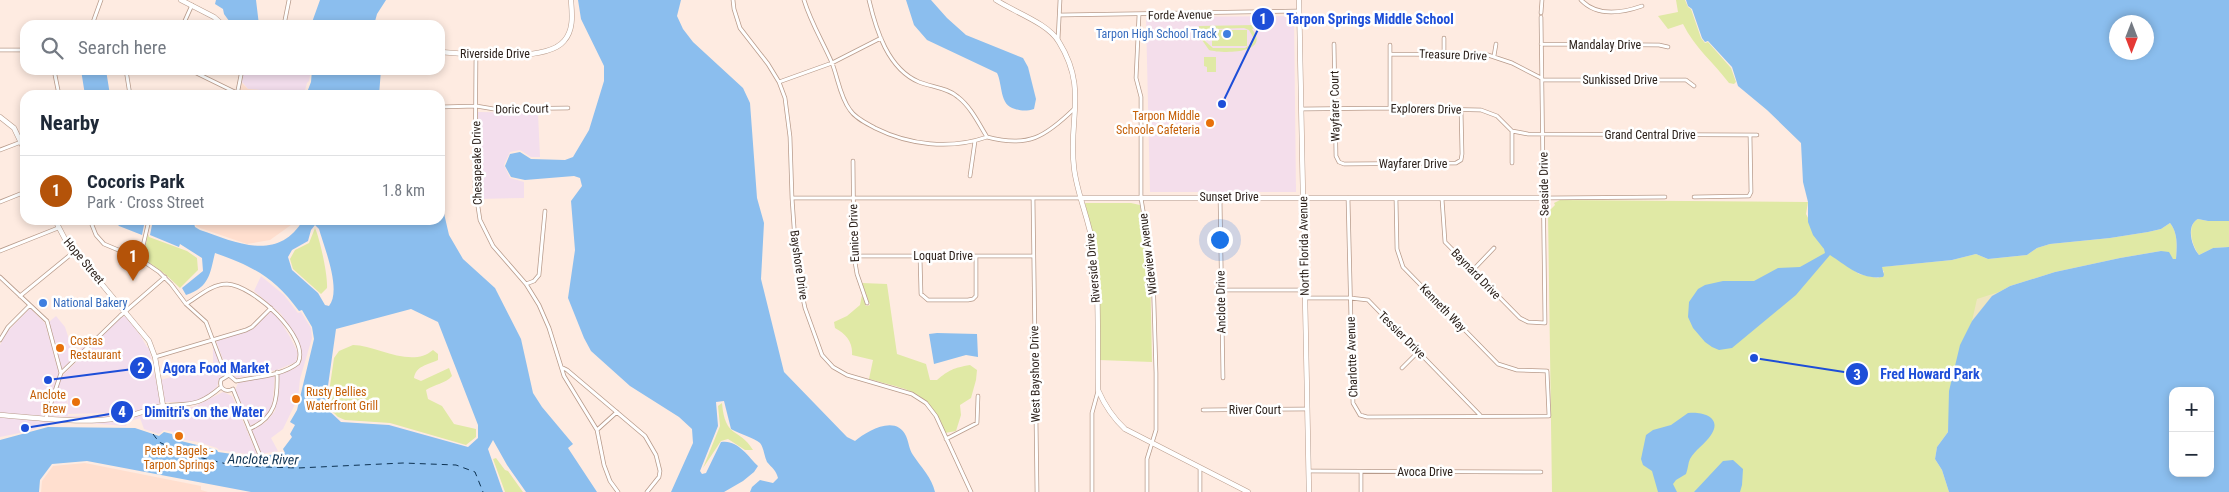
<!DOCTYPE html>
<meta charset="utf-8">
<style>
body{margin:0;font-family:"Roboto Condensed",sans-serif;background:#f2f2f3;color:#1f2937}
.controls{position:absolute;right:15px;bottom:15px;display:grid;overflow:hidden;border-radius:10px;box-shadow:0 2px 8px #0003}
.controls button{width:45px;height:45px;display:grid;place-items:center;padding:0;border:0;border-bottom:1px solid #e0e1e3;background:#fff;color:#1f2937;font:25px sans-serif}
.compass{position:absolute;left:2109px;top:15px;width:45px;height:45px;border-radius:50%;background:#fff;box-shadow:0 2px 8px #0003;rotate:180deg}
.you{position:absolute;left:1219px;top:239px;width:18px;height:18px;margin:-12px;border:4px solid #fff;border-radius:50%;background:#1a73e8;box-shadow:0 0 0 8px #1a73e833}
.badge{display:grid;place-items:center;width:32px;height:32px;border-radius:50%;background:#b45309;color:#fff;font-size:16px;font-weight:700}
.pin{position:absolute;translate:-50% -41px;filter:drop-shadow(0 1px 2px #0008)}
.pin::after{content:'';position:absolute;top:26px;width:18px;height:15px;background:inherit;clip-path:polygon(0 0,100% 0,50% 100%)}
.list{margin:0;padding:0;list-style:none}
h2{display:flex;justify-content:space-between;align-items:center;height:65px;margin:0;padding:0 20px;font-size:21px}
h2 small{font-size:16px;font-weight:400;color:#747a83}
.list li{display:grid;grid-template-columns:32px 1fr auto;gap:15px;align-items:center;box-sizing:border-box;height:70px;padding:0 20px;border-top:1px solid #e0e1e3}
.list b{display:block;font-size:19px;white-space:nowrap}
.list p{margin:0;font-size:16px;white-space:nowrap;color:#747a83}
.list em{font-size:16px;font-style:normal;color:#747a83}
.icon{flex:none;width:28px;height:28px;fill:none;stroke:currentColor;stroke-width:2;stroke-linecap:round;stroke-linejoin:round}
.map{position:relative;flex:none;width:2229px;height:492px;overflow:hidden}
.search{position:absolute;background:#fff;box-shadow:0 2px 8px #0003;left:20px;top:20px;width:425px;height:55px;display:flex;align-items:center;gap:12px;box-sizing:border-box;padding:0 18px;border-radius:15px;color:#747a83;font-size:19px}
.panel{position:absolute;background:#fff;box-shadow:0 2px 8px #0003;left:20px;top:90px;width:425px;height:135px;border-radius:15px}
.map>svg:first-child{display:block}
.commercial{fill:#f3deed}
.built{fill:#ffdfcf}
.education{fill:#f4deeb}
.green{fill:#e0e9a5;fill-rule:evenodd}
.sand{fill:#efe6c0}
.water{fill:#8bbeee;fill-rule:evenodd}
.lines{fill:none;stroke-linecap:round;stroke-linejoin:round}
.ferry{stroke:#0e3353;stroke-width:1;stroke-dasharray:6 5;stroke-linecap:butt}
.minor-casing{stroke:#b89b8b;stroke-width:4.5}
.tertiary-casing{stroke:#b89b8b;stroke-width:5.5}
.minor{stroke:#fff;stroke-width:3}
.tertiary{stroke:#fff;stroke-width:4.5}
.shop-dot{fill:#3f7fe0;stroke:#fff;stroke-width:2}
.food-dot{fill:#e8710a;stroke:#fff;stroke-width:2}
.labels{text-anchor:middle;stroke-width:5;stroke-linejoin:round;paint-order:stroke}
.street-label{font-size:12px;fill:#2d221c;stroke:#fff}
.shop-label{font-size:12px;fill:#366cbe;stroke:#fff;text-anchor:end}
.food-label{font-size:12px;fill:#c56008;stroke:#fff;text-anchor:end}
.water-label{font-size:14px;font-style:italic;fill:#0e3353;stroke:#fff}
.leader{fill:none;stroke:#1d4ed8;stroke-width:2}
.callout-dot{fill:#1d4ed8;stroke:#fff;stroke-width:2}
.mark-label{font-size:15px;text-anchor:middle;font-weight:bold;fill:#fff}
.callout-label{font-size:14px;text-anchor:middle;font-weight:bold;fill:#1d4ed8;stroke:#fff;stroke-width:5;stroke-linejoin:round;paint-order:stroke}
</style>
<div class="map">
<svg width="2229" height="492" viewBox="0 0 2229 492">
<rect width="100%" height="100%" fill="#feebe1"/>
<path class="commercial" d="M244 70H311L309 81 307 83 304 94 248 89 242 82Z
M478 112 538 113 540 157H531L520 150 510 152 504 165 510 178 524 182V198L479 199Z
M261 276 284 295 298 313 301 312 311 328 312 338 300 379 298 398 283 429 271 438 278 451 261 454 252 430 266 422 275 411 279 374 294 369 302 359 301 351 294 335 281 314 254 291Z
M30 308 45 323 59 373 44 416 0 413V345L7 332Z
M271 311 278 317 290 337 298 353 296 362 277 370 237 378 228 373 216 341 253 329Z
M56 316 65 327 74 354 101 332 62 369 49 322Z
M125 316 140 335 147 347 149 348 161 404 120 416 94 418 49 416 56 393 67 394 68 416 105 415V413L68 414V392H56L61 377 120 318Z
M213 344 224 374 219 379 217 387 205 397 192 402H165L161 380 213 364Z
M275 375 272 409 264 419 250 426 235 390 238 383Z
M223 392 232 396 257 454 253 455 219 450 217 448 198 442 174 438 173 432 164 430 159 434 144 429 140 418 127 422 126 426 73 422 49 423 29 431 0 437V417L68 422 121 421 163 408 193 407Z"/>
<path class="built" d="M242 83 248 89 304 94 239 95Z
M194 220H247L257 224 267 220H298L270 240 247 244 200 228 196 226Z
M85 463 201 486V490L208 492H41L42 481 53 466Z"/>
<path class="education" d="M1294 16 1296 192H1150L1146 17Z"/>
<path class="green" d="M1676 0H1685L1688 7 1691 9 1701 38 1705 43 1708 42 1731 68 1736 82 1734 84 1729 83C1714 63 1694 47 1683 24L1668 29 1658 16 1678 12Z
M1255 25V28L1252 29C1272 54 1222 54 1209 50L1202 40 1206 29H1199V26ZM1244 28 1249 30 1253 37V43L1245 48H1213L1205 41 1206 34 1213 29Z
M1212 30H1247V46H1212Z
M1204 57H1216V72H1207V67L1204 66Z
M1560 200 1808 202 1806 214 1824 249 1859 274 1878 278 1884 272 1881 267 1952 260 1976 254 1988 259 2027 255 2037 248 2050 244 2110 238 2148 232 2161 229 2170 223C2178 233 2177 246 2176 259H2173L2161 251 2120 258 2055 272 2010 286 1992 296 1972 321 1950 411 1948 432 1937 447 1935 459 1942 470 1949 492H1552L1548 212 1555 205 1554 203Z
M1085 203H1131L1140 205 1144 242 1150 267 1152 362 1099 360 1096 250Z
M2198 219 2208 221H2229V247L2213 248 2199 255C2192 246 2186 225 2198 219Z
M315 228C320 239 328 276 327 288L321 294 293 269 290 259 295 250 309 243Z
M148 234 149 237 187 251 197 258 198 270 180 288 165 274 143 258Z
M862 283 887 284 897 354 926 364 930 380H937C949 370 953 368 970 365L977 370 976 380 971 398 960 405 961 415 956 431 945 433C927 389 911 391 869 379L873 360 852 355C853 342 846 334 835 328L834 322 847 316 860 305 862 295 866 306 870 305Z
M353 345C377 345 411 369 433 350L438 354V360C427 365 416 366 414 378L421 381 449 368 452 376C445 384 435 384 426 390L428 399 442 406 454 424 476 429V437L466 445 390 423 345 420 338 417 327 406 334 358 339 351Z
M722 403C725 439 739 427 753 450H745L728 439 721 441 703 468 720 426 718 406Z
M496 458 505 470 508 471 523 492H505L493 459Z"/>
<path class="sand" d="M1999 292 1992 296 1972 321 1977 299Z"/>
<path class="water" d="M216 0H256L259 25H232L224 14 223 9 215 4Z
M320 0H386L377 14 374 25H311Z
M578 0H681L677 16 683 29 693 42 743 88 750 103 757 198 764 223 761 279 784 372 847 437 855 441C867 431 896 414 906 436 909 443 909 449 913 455 921 467 932 478 935 492H750L752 487 760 480 773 483 778 478C776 470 772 468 767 462 764 456 764 448 760 443 755 438 739 434 731 429L724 401 716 402 718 426 700 471 702 474 706 473 721 442C737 439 748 456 758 466L754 472 743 481 724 492H671L693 443 692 429 679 417 630 386 591 351 584 338 568 298 575 250 571 201 582 186 580 178 574 176 525 180 511 177 505 166 510 154 520 152 531 159 565 160 573 157 589 130 604 81V66L581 19Z
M906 0H931L947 18 966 35 1023 58 1028 67 1036 99 1034 109C1027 111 1022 111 1015 109 999 105 1003 85 997 73L927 40 914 25Z
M1686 0H2229V221H2208L2198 219C2186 225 2191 246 2199 255L2213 248 2229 247V492H1949L1942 470 1935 459 1937 447 1948 432 1949 391 1960 345 1972 321 1992 296 2010 286 2055 272 2120 258 2161 251 2169 252 2173 259H2176C2177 246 2178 233 2170 223L2161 229 2148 232 2110 238 2050 244 2037 248 2027 255 1988 259 1976 254 1952 260 1882 267 1884 275 1883 277C1861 280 1847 266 1830 255L1796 295 1732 348 1719 350 1712 347 1705 342 1693 328 1688 317 1689 302 1698 289 1705 285 1723 281H1754L1778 268 1800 267 1825 253 1824 249 1813 235 1808 222V202L1803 182 1801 143 1767 110 1738 86 1732 67 1708 41 1705 42 1702 38 1692 9 1688 6ZM2116 22H2146V52H2116ZM2173 391H2210V473H2173Z
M81 70H106L110 95H85Z
M312 70H381L379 95H306L311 82Z
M440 196 449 235 463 259 495 288 521 339 533 393 542 407 573 444 568 448 597 492H526L507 465 493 440 488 449 503 492H251L87 461 52 464 40 480 39 492H0V440L48 427 135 428 159 436 164 432 172 434 173 439 217 450 218 452 254 457 285 453 283 449 292 437 290 434 295 425 290 422 297 410 314 339 312 327 302 310 299 311C274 277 254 267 215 253 210 273 210 287 186 295L182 288 203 271 202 258 180 244 179 247 150 235 153 220H193L195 227 200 230C235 242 278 263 303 220H440ZM315 225 319 229C324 247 342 290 329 306L325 305 318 293 292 270 288 257 292 250 308 241 311 230ZM411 309 438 322 478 425V438L468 447 389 425 341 422 325 407 336 329Z
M114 220H145L142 235 119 226Z
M937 333 977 334 978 357 966 355 934 364 929 334Z
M1688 413C1702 411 1723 417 1711 435 1705 444 1695 450 1690 459 1688 463 1688 469 1686 474L1676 480 1673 484 1677 492H1658L1652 471 1643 465 1641 459 1646 435 1653 430 1671 425Z
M1733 460 1743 469 1742 485 1740 492H1694L1723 461Z"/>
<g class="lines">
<path class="ferry" d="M153 434 159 442 182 453 235 466 298 468 403 463 456 465 475 472 483 492"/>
<defs>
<path id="minor" d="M733 0 734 9 740 28 768 64 779 82 785 98 790 137 792 198 797 270 805 308 822 355 833 367 847 375 912 394 926 403 936 416 971 492
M804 0C811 23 823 42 832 63 838 78 840 97 850 110 855 118 866 123 875 128 909 145 950 150 987 137
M869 0C876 30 888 69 919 82 932 87 948 88 958 97 971 107 979 124 987 137
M1581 0C1597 17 1622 13 1642 6
M1541 13 1542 0
M1061 15 1299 11
M1139 15 1136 78 1141 97V198L1153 271 1156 373V430L1147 459V492
M92 25 101 0
M183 25 192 5
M284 25 289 0
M1444 38V54
M1058 40 1060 0
M1334 44 1336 156 1339 162 1344 164 1456 163 1461 160 1462 154 1461 109
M1541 44 1659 45 1668 47
M1390 45V108
M0 50H25
M476 54 475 187 480 220 493 246 526 284 539 305 549 328 564 376 597 430 604 465 610 481 618 492
M1390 54 1488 55 1512 63 1541 78
M1494 56 1496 44
M54 70 59 95
M126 70 130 95
M190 70 237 93
M1542 80H1686L1694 86
M779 82 832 63 881 38
M237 95 242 70
M440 107 476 106 494 109 568 108
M1302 109 1390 108 1481 110 1497 116 1512 131 1528 134 1757 135
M987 137C1028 148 1045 137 1074 109
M0 150 21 142
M853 161 854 256 857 274 867 303
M1512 163V131
M970 176 975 141
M1220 197 1223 378
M1694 197 1749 196 1751 192 1750 135
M792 198H1081
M1033 198 1037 492
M1348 198 1353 403 1360 415 1367 417 1549 416 1547 371 1517 370 1498 364 1403 267 1397 249 1396 199
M1545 198 1665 197
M1442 199 1445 242 1520 318 1528 322 1545 323 1541 17
M0 202 25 192
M90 220 96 235 104 244 140 259 159 272 171 284 186 304 206 322 226 375
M252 220H263
M0 251 58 228
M854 256H1033
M920 257 921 294 928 300H968L973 299 976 296V256
M140 259 149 220
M1472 271 1494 248
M0 277 47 321 61 373
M526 284 534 281 539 275 545 211
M1220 290H1304
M20 296 75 251
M1305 298H1350L1368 300 1480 415
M186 304C199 296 212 284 227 284 253 285 311 338 298 363 282 376 255 377 236 381
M0 340 8 327 30 305
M155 357 246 330 252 327 271 308
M563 368 567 370 645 436 656 455 660 471 659 477 647 492
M1402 368 1418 352
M233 389 259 453
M233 389C225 393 219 388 221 380L229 375 236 381
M163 406C191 403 198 407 221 387
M1203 410 1307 409
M46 418 61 373 120 316 165 277
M249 429C276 418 278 399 277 372
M597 430 617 412
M946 439 977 423 978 396
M1200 469V492
M1309 471 1541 472
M1092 492V413L1098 391
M1361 492V472"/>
<path id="tertiary" d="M181 0 214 17 223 25
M996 0C1014 12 1048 23 1059 42 1088 89 1068 118 1074 168 1077 194 1089 219 1093 246 1100 293 1097 343 1098 390 1105 406 1113 418 1125 429L1248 492
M1299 0 1309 492
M440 52C468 54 546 63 564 41 574 30 572 14 571 0
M0 117 14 128 25 151
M1081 198H1545
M0 415C38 418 80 424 119 418 134 416 148 409 163 406L155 357 149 341 66 241 55 220"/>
</defs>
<use href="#minor" class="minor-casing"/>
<use href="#tertiary" class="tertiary-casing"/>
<use href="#minor" class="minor"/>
<use href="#tertiary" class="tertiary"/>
</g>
<g class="shop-dot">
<circle cx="1227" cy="34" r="5"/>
<circle cx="43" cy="303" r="5"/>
</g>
<g class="food-dot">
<circle cx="1210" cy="123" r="5"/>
<circle cx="60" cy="348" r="5"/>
<circle cx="296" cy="399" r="5"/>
<circle cx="76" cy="402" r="5"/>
<circle cx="179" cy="436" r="5"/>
</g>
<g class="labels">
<g class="street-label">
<text transform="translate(1180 15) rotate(-1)" y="4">Forde Avenue</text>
<text x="1605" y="49">Mandalay Drive</text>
<text x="495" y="58">Riverside Drive</text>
<text transform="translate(1453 55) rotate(2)" y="4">Treasure Drive</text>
<text x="1620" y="84">Sunkissed Drive</text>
<text transform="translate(1335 106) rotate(-91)" y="4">Wayfarer Court</text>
<text transform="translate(522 109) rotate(-1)" y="4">Doric Court</text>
<text transform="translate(1426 109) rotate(1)" y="4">Explorers Drive</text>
<text x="1650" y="139">Grand Central Drive</text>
<text transform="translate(477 163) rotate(-91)" y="4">Chesapeake Drive</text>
<text x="1413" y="168">Wayfarer Drive</text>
<text transform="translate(1544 184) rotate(-91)" y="4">Seaside Drive</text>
<text x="1229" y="201">Sunset Drive</text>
<text transform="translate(854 233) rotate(-92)" y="4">Eunice Drive</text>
<text transform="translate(1304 246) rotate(-91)" y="4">North Florida Avenue</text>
<text transform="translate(1148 254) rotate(-97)" y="4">Wideview Avenue</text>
<text x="943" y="260">Loquat Drive</text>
<text transform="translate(84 261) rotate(50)" y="4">Hope Street</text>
<text transform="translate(799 265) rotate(82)" y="4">Bayshore Drive</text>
<text transform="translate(1093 268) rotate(-95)" y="4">Riverside Drive</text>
<text transform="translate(1476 274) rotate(46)" y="4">Baynard Drive</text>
<text transform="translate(1221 302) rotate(-91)" y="4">Anclote Drive</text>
<text transform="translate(1443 308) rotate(46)" y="4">Kenneth Way</text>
<text transform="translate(1402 335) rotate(45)" y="4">Tessier Drive</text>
<text transform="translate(1352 357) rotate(-92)" y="4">Charlotte Avenue</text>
<text transform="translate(1035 374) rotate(-91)" y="4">West Bayshore Drive</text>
<text x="1255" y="414">River Court</text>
<text x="1425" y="476">Avoca Drive</text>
</g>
<g class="shop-label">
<text x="1217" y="38">Tarpon High School Track</text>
<text x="53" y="307" text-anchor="start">National Bakery</text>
</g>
<g class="food-label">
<text x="1200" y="120">Tarpon Middle<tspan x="1200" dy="14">Schoole Cafeteria</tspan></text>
<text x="70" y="345" text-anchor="start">Costas<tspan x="70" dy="14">Restaurant</tspan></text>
<text x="306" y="396" text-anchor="start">Rusty Bellies<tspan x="306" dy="14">Waterfront Grill</tspan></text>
<text x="66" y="399">Anclote<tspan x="66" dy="14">Brew</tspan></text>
<text x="179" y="455" text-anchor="middle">Pete's Bagels -<tspan x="179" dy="14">Tarpon Springs</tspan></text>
</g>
<g class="water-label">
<text transform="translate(263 459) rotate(1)" y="5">Anclote River</text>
</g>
</g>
<path class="leader" d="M1222 104L1263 19M48 380L141 368M1754 358L1857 374M25 428L122 412"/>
<g class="callout-dot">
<circle cx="1222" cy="104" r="5"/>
<circle cx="48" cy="380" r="5"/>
<circle cx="1754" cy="358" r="5"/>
<circle cx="25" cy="428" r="5"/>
<circle cx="1263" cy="19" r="12"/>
<circle cx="141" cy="368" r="12"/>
<circle cx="1857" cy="374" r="12"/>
<circle cx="122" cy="412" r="12"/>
</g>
<g class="mark-label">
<text x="1263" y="24">1</text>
<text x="141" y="373">2</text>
<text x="1857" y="380">3</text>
<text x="122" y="417">4</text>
</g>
<g class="callout-label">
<text x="1370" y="24">Tarpon Springs Middle School</text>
<text x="216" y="373">Agora Food Market</text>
<text x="1930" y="379">Fred Howard Park</text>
<text x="204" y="417">Dimitri's on the Water</text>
</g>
</svg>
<div class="controls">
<button>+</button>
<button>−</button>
</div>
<svg class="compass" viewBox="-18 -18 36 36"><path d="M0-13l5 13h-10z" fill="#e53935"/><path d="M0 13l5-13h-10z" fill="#747a83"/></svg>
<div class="you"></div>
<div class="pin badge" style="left:133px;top:281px">1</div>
<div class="search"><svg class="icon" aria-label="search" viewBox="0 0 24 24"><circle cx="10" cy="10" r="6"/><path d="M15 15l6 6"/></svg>Search here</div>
<section class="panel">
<h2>Nearby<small></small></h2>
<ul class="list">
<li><span class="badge">1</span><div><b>Cocoris Park</b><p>Park · Cross Street</p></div><em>1.8 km</em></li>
</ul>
</section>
</div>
